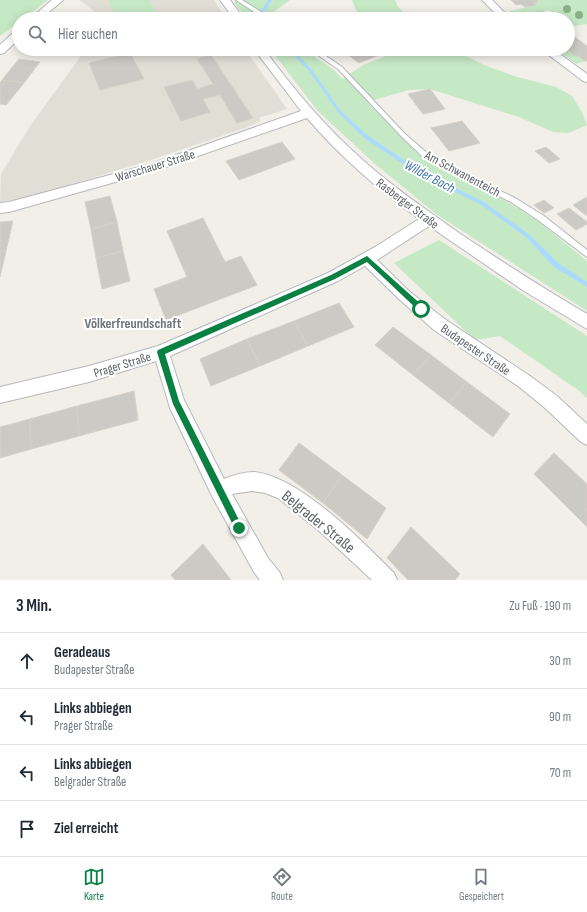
<!DOCTYPE html>
<html lang="de">
<meta charset="utf-8">
<style>
body{margin:0;font-family:"Sofia Sans Condensed",sans-serif;background:#f6f6f7;color:#1f2937}
.stop{position:absolute;width:12px;height:12px;margin:-9px;border:3px solid #0b8043;border-radius:50%;background:#fff}
.stop.end{background:#0b8043;border-color:#fff;box-shadow:0 1px 4px #0008}
.list{margin:0;padding:0;list-style:none}
h2{display:flex;justify-content:space-between;align-items:center;height:52px;margin:0;padding:0 16px;font-size:17px}
h2 small{font-size:13px;font-weight:400;color:#747a83}
.list li{display:grid;grid-template-columns:26px 1fr auto;gap:12px;align-items:center;box-sizing:border-box;height:56px;padding:0 16px;border-top:1px solid #e0e1e3}
.list b{display:block;font-size:15px;white-space:nowrap}
.list p{margin:0;font-size:13px;white-space:nowrap;color:#747a83}
.list em{font-size:13px;font-style:normal;color:#747a83}
.icon{flex:none;width:22px;height:22px;fill:none;stroke:currentColor;stroke-width:2;stroke-linecap:round;stroke-linejoin:round}
.map{position:relative;flex:none;width:587px;height:580px;overflow:hidden}
.search{position:absolute;background:#fff;box-shadow:0 2px 10px #0003;left:12px;right:12px;top:12px;height:44px;display:flex;align-items:center;gap:10px;box-sizing:border-box;padding:0 14px;border-radius:22px;color:#747a83;font-size:15px}
.sheet{height:276px;background:#fff}
nav{display:flex;justify-content:space-around;align-items:center;box-sizing:border-box;height:56px;border-top:1px solid #e0e1e3;background:#fff;font-size:11px;color:#747a83}
nav a{display:grid;justify-items:center;gap:2px}
nav .on{color:#0b8043}
.map>svg:first-child{display:block}
.education{fill:#e1ded6}
.green{fill:#c5e8c5}
.lines{fill:none;stroke-linecap:round;stroke-linejoin:round}
.stream{fill:#aadaff;fill-rule:evenodd}
.building{fill:#cccac5;stroke:#d6d1c6}
.service-casing{stroke:#b5b8bc;stroke-width:2}
.minor-casing{stroke:#b5b8bc;stroke-width:2}
.service{fill:#fff;fill-rule:evenodd}
.minor{fill:#fff;fill-rule:evenodd}
.tree{fill:#89b387}
.route{fill:#0b8043}
.labels{text-anchor:middle;stroke-width:4;stroke-linejoin:round;paint-order:stroke}
.street-label{font-size:13px;fill:#5f6368;stroke:#fff}
.water-label{font-size:14px;font-style:italic;fill:#4174aa;stroke:#fff}
.neighbourhood-label{font-size:14px;font-weight:bold;fill:#70757a;stroke:#fff}
.near-street-label{font-size:16px;fill:#5f6368;stroke:#fff}
</style>
<div class="map">
<svg width="587" height="580" viewBox="0 0 587 580">
<rect width="100%" height="100%" fill="#f1efe8"/>
<path class="education" d="M79 0H214L226 19H105Z
M86 49H245L287 109 259 118 261 121 245 128 145 162 22 199 0 202 1 174 30 126Z"/>
<path class="green" d="M0 0H48L23 19H19V22L0 36Z
M108 0H149L156 12 126 19H118Z
M236 0H290L263 19H247L234 3Z
M352 0H395L398 7 411 19H362L357 12Z
M536 0H587V24L568 27V19H551L550 18 555 16 549 10 523 15 528 19H515L507 12 535 5 533 3 538 2Z
M270 49H303L334 70 342 79 363 65 384 57 387 52V49H452L484 65 514 76 556 87 572 96 582 112 587 125 569 133 553 132 519 117 430 89 409 90 367 102 421 157 449 174 513 205 538 221 587 261V311L436 214 374 163 318 111Z
M556 49H567L576 57 578 56 585 61 576 64Z
M439 240 587 336V398L578 390 500 336 475 340 394 263Z"/>
<g class="lines">
<path class="stream" d="M268 0H272L264 12H262L261 11Z
M288 49H292L312 70 340 110 367 135 404 160 449 185 484 202 531 236 558 263 587 282V287L554 267 527 238 480 204 445 187 400 162 363 137 338 112 310 72Z"/>
</g>
<path class="building" d="M511 0H536L538 2 533 3 536 5 525 7 521 4 516 5Z
M543 11 550 18 535 19 533 17 529 18 526 14Z
M568 32 587 46V61H585L578 56 576 57 567 49Z
M340 49H375L381 54 359 63Z
M130 53 144 79 100 90 89 63Z
M211 55 253 118 237 123 220 95 203 99 210 112 181 121 164 87 192 80 197 89 213 84 197 59Z
M19 59 40 62 24 83 2 80Z
M2 80 24 83 6 105 0 104V83Z
M430 89 445 109 423 114 408 94Z
M462 121 480 143 449 151 431 128Z
M282 142 295 159 239 180 226 161Z
M546 147 560 159 549 163 535 151Z
M110 196 117 222 91 229 85 202Z
M587 197V216L573 205Z
M544 200 554 208 544 213 534 205Z
M569 208 587 222V224L576 230 557 214Z
M203 218 225 262 241 256 257 285 166 320 154 289 187 277 167 231Z
M13 221 6 251H0V222Z
M117 222 123 251 96 258 91 229Z
M0 251H6L0 277Z
M123 251 130 281 102 289 96 258Z
M339 303 354 327 308 346 294 321Z
M294 321 308 346 260 366 247 339Z
M393 327 431 355 413 375 375 345Z
M247 339 260 366 211 386 200 359Z
M431 355 467 382 449 403 413 375Z
M467 382 510 414 493 437 449 403Z
M134 391 138 420 79 436 77 406Z
M77 406 79 436 31 449 30 419Z
M30 419 31 449 0 458V427Z
M299 443 342 475 323 503 279 470Z
M554 453 587 484V509L578 518 534 474Z
M342 475 386 508 367 539 323 503Z
M587 509V527L578 518Z
M411 527 460 574 455 580H408L387 558Z
M203 544 231 580H175L171 575Z"/>
<g class="lines">
<defs>
<path id="service" d="M236 0H242L272 19H265Z
M309 49H316L342 67 405 134 426 152 453 168 515 198 544 216 587 250V257L538 220 511 202 449 172 422 156 401 136 338 69Z"/>
<path id="minor" d="M52 0H63L41 19H30Z
M220 0H230L244 19H234Z
M482 0H492L511 19H501Z
M19 30V39L4 53 0 54V45L15 31Z
M254 49H264C294 90 327 129 365 162 394 188 427 210 459 233 501 261 543 288 587 314V329L524 291 429 226 377 260 410 292 446 320 530 376 557 396 587 424V445L581 442 545 408 518 386 434 330 400 300 365 266 338 281 170 356 184 400 224 479C234 475 243 472 254 472 299 476 362 541 394 573L397 580H372L318 530 278 498 265 493 252 491 232 494 268 558 280 573 283 580H260L254 572 213 498 170 408 156 361 89 382 0 403V387L89 366 158 346 328 273 375 247 419 219C378 189 339 156 307 118L158 170 9 212 0 213V203L9 202 151 164 301 111Z
M541 49H553L587 74V82L583 81Z"/>
</defs>
<use href="#service" class="service-casing"/>
<use href="#minor" class="minor-casing"/>
<use href="#service" class="service"/>
<use href="#minor" class="minor"/>
</g>
<g class="tree">
<circle cx="567" cy="9" r="4"/>
<circle cx="579" cy="15" r="4"/>
</g>
<path class="route" d="M367 256 424 307V311H419L367 262 335 279 165 354 179 401 243 528 242 531 239 532 236 531 173 404 157 352 158 350 331 275Z"/>
<g class="labels">
<g class="street-label">
<text transform="translate(155 165) rotate(-17)" y="5">Warschauer Straße</text>
<text transform="translate(463 173) rotate(28)" y="5">Am Schwanenteich</text>
<text transform="translate(408 203) rotate(37)" y="5">Rasberger Straße</text>
<text transform="translate(476 349) rotate(34)" y="5">Budapester Straße</text>
<text transform="translate(122 364) rotate(-17)" y="5">Prager Straße</text>
</g>
<g class="water-label">
<text transform="translate(430 176) rotate(28)" y="5">Wilder Bach</text>
</g>
<g class="neighbourhood-label">
<text x="133" y="328">Völkerfreundschaft</text>
</g>
<g class="near-street-label">
<text transform="translate(319 521) rotate(39)" y="6">Belgrader Straße</text>
</g>
</g>
</svg>
<div class="stop" style="left:421px;top:309px"></div>
<div class="stop end" style="left:239px;top:528px"></div>
<div class="search"><svg class="icon" aria-label="search" viewBox="0 0 24 24"><circle cx="10" cy="10" r="6"/><path d="M15 15l6 6"/></svg>Hier suchen</div>
</div>
<section class="sheet">
<h2>3 Min.<small>Zu Fuß · 190 m</small></h2>
<ul class="list">
<li><svg class="icon" aria-label="ahead" viewBox="0 0 24 24"><path d="M12 20V5M6 11l6-6 6 6"/></svg><div><b>Geradeaus</b><p>Budapester Straße</p></div><em>30 m</em></li>
<li><svg class="icon" aria-label="left" viewBox="0 0 24 24"><path d="M17 20v-9H6M10 6l-5 5 5 5"/></svg><div><b>Links abbiegen</b><p>Prager Straße</p></div><em>90 m</em></li>
<li><svg class="icon" aria-label="left" viewBox="0 0 24 24"><path d="M17 20v-9H6M10 6l-5 5 5 5"/></svg><div><b>Links abbiegen</b><p>Belgrader Straße</p></div><em>70 m</em></li>
<li><svg class="icon" aria-label="arrive" viewBox="0 0 24 24"><path d="M6 21V4h12l-3 4 3 4H6"/></svg><div><b>Ziel erreicht</b></div></li>
</ul>
</section>
<nav>
<a class="on"><svg class="icon" aria-label="map" viewBox="0 0 24 24"><path d="M3 6l6-2 6 2 6-2v14l-6 2-6-2-6 2zM9 4v14M15 6v14"/></svg>Karte</a>
<a><svg class="icon" aria-label="directions" viewBox="0 0 24 24"><path d="M12 3l9 9-9 9-9-9zM9 14v-3h6M13 9l2 2-2 2"/></svg>Route</a>
<a><svg class="icon" aria-label="saved" viewBox="0 0 24 24"><path d="M7 4h10v16l-5-4-5 4z"/></svg>Gespeichert</a>
</nav>
